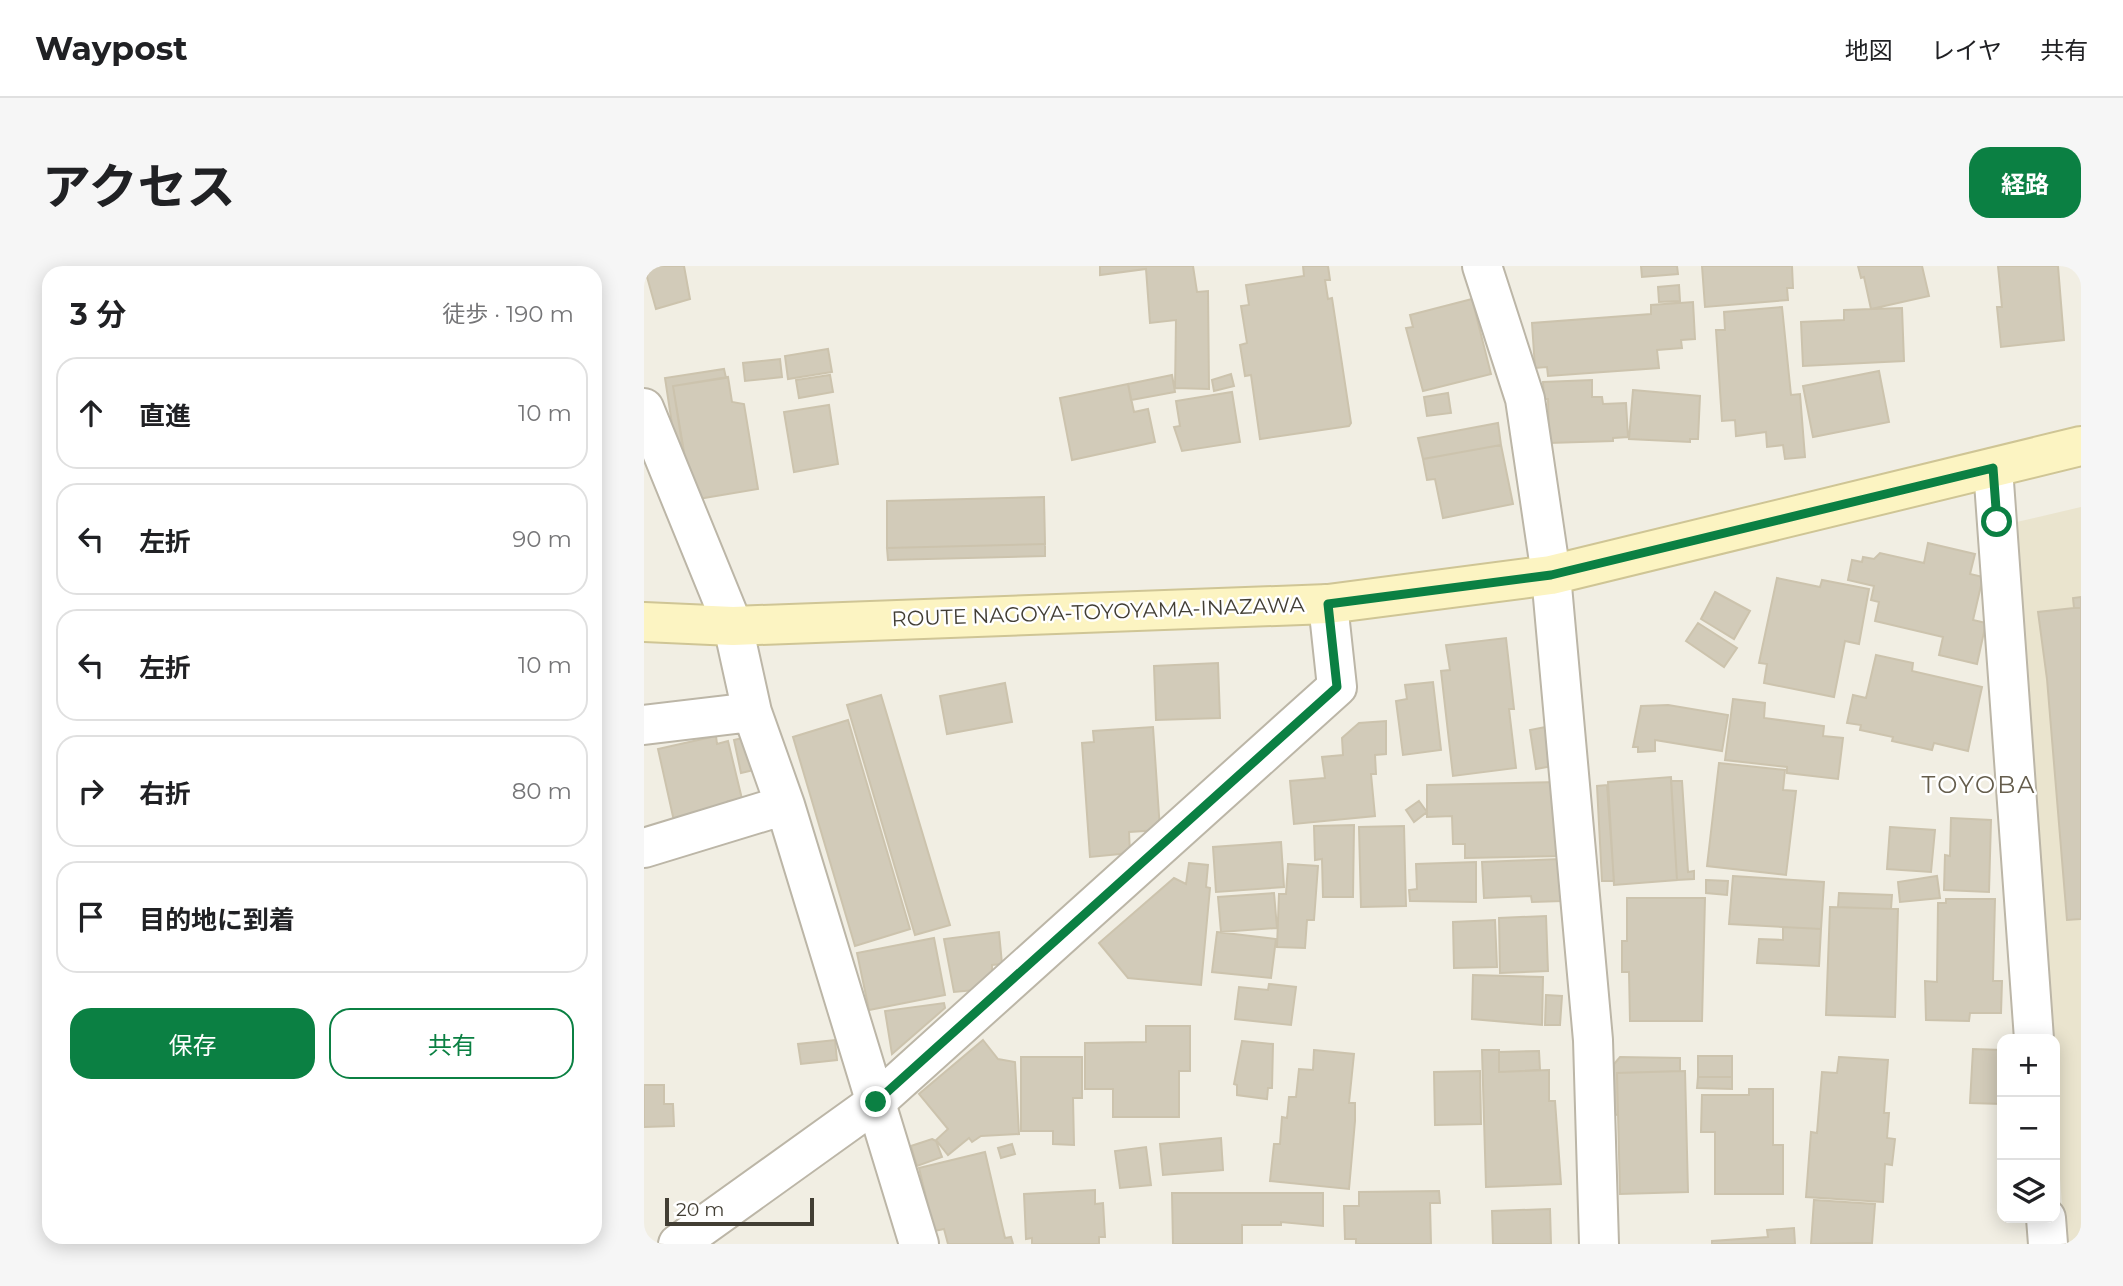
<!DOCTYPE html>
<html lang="ja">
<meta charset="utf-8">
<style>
body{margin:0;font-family:Montserrat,"Noto Sans JP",sans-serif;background:#f6f6f6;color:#202124}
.controls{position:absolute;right:21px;bottom:21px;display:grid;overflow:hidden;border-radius:14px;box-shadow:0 4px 18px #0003}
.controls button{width:63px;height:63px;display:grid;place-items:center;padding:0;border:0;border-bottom:2px solid #e0e0e0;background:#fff;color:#202124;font:35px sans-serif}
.scale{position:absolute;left:21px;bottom:18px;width:149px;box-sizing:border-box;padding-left:7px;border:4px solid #423e34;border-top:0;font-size:19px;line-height:24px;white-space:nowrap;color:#423e34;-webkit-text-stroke:5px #fff;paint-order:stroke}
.stop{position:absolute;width:21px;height:21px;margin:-16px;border:5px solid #0b8043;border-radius:50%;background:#fff}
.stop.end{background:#0b8043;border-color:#fff;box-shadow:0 2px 7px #0008}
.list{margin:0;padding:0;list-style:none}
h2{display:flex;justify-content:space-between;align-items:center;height:91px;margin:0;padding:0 28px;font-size:30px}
h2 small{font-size:23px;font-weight:400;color:#757577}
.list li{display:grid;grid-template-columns:46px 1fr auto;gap:21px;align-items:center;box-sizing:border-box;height:112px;margin:0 14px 14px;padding:0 14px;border:2px solid #e0e0e0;border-radius:21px}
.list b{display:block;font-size:26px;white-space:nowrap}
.list em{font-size:23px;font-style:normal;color:#757577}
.actions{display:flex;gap:14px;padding:21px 28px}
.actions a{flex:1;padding:16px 0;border:2px solid #0b8043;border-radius:21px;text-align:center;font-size:24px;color:#0b8043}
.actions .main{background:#0b8043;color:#fff}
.icon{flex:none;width:38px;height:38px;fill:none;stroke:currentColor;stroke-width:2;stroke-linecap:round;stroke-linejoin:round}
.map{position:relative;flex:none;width:1437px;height:978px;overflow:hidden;border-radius:21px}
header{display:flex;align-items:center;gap:42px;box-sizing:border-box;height:98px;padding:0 35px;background:#fff;border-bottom:2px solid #e0e0e0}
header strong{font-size:33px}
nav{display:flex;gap:38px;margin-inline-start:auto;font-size:24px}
.intro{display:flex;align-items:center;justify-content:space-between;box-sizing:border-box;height:168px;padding:0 42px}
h1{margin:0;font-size:49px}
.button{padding:18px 32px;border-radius:21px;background:#0b8043;color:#fff;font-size:24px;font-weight:700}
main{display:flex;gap:42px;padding:0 42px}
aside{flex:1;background:#fff;border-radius:21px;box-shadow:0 4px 18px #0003}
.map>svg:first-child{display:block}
.education{fill:#eae4ce}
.building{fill:#d2cbb9;stroke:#ccc3ad;stroke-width:2}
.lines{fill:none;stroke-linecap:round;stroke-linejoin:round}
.minor-casing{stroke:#bcb6a7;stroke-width:42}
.tertiary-casing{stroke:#bcb6a7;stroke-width:42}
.secondary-casing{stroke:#cfc595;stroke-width:42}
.minor{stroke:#fff;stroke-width:38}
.tertiary{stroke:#fff;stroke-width:38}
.secondary{stroke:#fcf4c2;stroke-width:38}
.route{stroke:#0b8043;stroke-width:9}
.labels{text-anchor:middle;stroke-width:5;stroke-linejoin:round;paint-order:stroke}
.street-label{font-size:21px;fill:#423e34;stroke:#fff}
.quarter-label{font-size:24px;letter-spacing:2px;fill:#655d4c;stroke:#fff}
</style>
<header>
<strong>Waypost</strong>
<nav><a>地図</a><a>レイヤ</a><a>共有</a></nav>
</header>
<div class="intro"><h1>アクセス</h1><a class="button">経路</a></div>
<main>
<aside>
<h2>3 分<small>徒歩 · 190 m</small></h2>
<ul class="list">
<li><svg class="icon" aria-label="ahead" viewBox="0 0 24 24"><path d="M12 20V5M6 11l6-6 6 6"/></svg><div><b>直進</b></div><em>10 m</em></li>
<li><svg class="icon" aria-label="left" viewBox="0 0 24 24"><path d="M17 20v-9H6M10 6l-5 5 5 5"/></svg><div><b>左折</b></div><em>90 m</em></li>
<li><svg class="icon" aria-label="left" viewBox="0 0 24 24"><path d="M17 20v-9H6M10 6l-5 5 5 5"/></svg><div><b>左折</b></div><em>10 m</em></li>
<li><svg class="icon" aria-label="right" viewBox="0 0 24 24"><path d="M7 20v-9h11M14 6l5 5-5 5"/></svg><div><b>右折</b></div><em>80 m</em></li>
<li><svg class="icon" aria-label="arrive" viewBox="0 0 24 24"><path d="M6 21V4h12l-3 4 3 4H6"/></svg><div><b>目的地に到着</b></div></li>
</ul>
<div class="actions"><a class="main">保存</a><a>共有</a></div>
</aside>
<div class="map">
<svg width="1437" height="978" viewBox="0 0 1437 978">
<rect width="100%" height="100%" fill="#f1eee3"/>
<path class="education" d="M1437 241V978H1421L1411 847V773H1405L1364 258Z"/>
<path class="building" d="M0 0H40L46 33 12 43Z
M456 0H549L553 26 564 25 565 123 531 122 532 54 506 57 502 3 456 9Z
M659 0H684L686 14H681L684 33 688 32 707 157 705 160 616 173 607 109 601 110 596 79 603 77 597 40 605 39 602 19 660 10Z
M997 0H1033L1034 8 998 11Z
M1058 0H1148L1149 22H1143L1144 34 1061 41Z
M1214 0H1278L1285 30 1227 43 1220 11 1217 12Z
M1354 0H1414L1420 74 1357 81 1353 41H1358Z
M1035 19 1036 35 1015 36 1014 21Z
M828 33 847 108 779 125 762 62 769 61 766 49Z
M1049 36 1051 73 1037 74 1038 82 1013 84 1015 102 904 110 903 101 891 102 888 57 1007 48V39Z
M1138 41 1147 129 1156 128 1161 191 1141 193 1139 179 1123 181 1122 166 1092 170 1091 154 1078 155 1072 64H1081L1080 46Z
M1258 42 1260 95 1159 100 1157 56 1200 54V44Z
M184 83 188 106 144 113 141 90Z
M136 93 138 111 101 115 99 97Z
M80 103 82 112 29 120 38 177 31 178 21 112Z
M1235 105 1245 156 1169 171 1159 120Z
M587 108 590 120 570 125 568 114Z
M186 109 189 126 155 132 152 114Z
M528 109 531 126 487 134 484 118Z
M84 111 88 136 100 138 114 223 48 234 29 120Z
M948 114V131H958L959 138 982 137 984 171 969 172V175L905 177 904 133H900L899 116Z
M484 118 490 146 504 143 511 176 428 194 416 132Z
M989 124 1056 130 1054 173H1046V176L985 173Z
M588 126 596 176 538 185 530 161 536 160 532 135Z
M804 127 807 147 783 150 780 131Z
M185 139 194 198 150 206 140 146Z
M854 157 857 179 779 193 774 172Z
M857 179 869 238 799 252 791 213 783 214 779 193Z
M400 231 401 278 243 282V235Z
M1284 277 1331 288 1326 308 1339 311 1329 354 1342 357 1333 398 1295 389 1299 371 1231 355 1235 336 1227 334 1230 320 1204 314 1208 294 1218 296 1219 291 1230 293 1236 287 1280 297Z
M401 278V290L244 294 243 282Z
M1133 312 1176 321 1178 314 1225 323 1215 378 1201 375 1190 431 1120 417 1123 398 1115 397Z
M1071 326 1106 345 1090 373 1057 353Z
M1437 331V342H1430L1429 332Z
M1430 342H1437V653L1423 654 1403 413 1394 346Z
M1054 357 1093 382 1080 401 1042 375Z
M862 372 870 443H865L872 502 809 510 797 405 806 404 802 379Z
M1232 389 1269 397 1268 405 1338 421 1324 485 1290 477 1288 484 1248 475 1249 471 1216 464 1217 459 1203 457 1209 429 1222 432Z
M574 397 576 452 512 454 510 400Z
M789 416 797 484 759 489 752 435 763 433 761 419Z
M361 417 368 456 303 468 296 430Z
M237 429 306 659 271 669 203 439Z
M1089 433 1121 437 1120 452 1180 460 1179 470 1199 472 1194 513 1143 507V501L1081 494Z
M1024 439 1084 449 1078 485 1011 474V485L994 486V481H989L997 440Z
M204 454 266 663 211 680 149 471Z
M742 455V488L731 489 732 508H727L731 550 650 558 646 515 681 512 678 491 699 489 698 472 715 457Z
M907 460 914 499 892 503 886 464Z
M509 461 516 564 485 566 486 587 446 591 438 477 450 476 449 465Z
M72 470 73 478 84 475 98 533 84 535 86 542 30 555 14 483Z
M107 470 114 503 97 507 90 474Z
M1075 497 1141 504 1139 524 1152 525 1142 609 1063 600Z
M1027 511 1033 614 970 619 964 516Z
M1027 515H1038L1044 606 1050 605V613L1033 614Z
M914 516 916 590 821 592V578H809L808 550 783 551V519Z
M963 519 970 615H958L953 520Z
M775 535 783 546 770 556 762 544Z
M1307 552 1347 554 1345 626 1300 624 1301 589 1306 590Z
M710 559 709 631H679L678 593 671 594 670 560Z
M760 560 762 640 717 641 715 561Z
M1246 561 1291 564 1287 606 1243 603Z
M637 576 640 621 572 626 569 581Z
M916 593 918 635 888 636 887 630 840 632 838 596Z
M832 596V636L766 635 765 624 773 623 772 598Z
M545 597 564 599 562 621 566 622 557 719 484 712 455 677 530 612 542 618Z
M644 598 674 600 670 654H663L661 682 633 681 635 628H642Z
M1089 610 1180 616 1177 663 1085 658Z
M1293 610 1296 632 1256 636 1254 616Z
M1062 614 1084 615 1083 629 1062 627Z
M630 627 633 662 577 666 574 631Z
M1195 627 1248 629 1247 643 1194 641Z
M983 632H1061L1058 755H986L985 706H978V675H983Z
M1302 633H1351L1349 715H1358L1357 747H1326L1325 755 1282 754 1281 715 1293 716 1294 637H1302Z
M1186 641 1254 643 1251 751 1182 749Z
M902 650 904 705 856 707 855 652Z
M851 654 853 701 810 702 809 656Z
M1139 661 1177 663 1175 700 1113 697 1115 673 1139 674Z
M355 666 358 698 348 699V707L331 724 310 726 300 673Z
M573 666 632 673 627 712 568 706Z
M290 672 301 729 225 744 213 687Z
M829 709 899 711 898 759 828 753Z
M625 718 652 721 647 759 591 753 595 721 624 724Z
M902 729 918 730 916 759H901Z
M300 737 301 742 248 788 241 745Z
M502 760H546V805H535V851H469V823H441V777L502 776Z
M191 774 193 794 157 798 154 778Z
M339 774 354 793 371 796 375 868 337 870 328 876 325 872 304 889 292 874 304 863 275 828Z
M598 775 629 778 628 822H624L623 833 593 829V819L590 818Z
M1329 783 1358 784V838L1326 837Z
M670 784 710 788 705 837H711V855L705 923 626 915 630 878H636L638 851 643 852 645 831H652L655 803 669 804Z
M838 784H855V806L905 804V835H911L917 918 842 921Z
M895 785 896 804 855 806V786Z
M1054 790H1088V811H1054Z
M377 791H438V832H429L430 879 409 878V865H377Z
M976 791 1036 792V805L973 807 974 849 967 848 970 798Z
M1195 791 1244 794 1240 847H1245L1243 872 1251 873 1248 899 1241 898 1239 936 1162 931 1167 866 1173 867 1178 806 1193 807Z
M836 805 837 858 791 859 790 806Z
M1041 805 1044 926 976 928 973 807Z
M1054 811H1088V823L1053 822Z
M0 819H20V838H29L30 860 0 861Z
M1105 823H1129V879H1139V928H1071V866H1057L1058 829H1105Z
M577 872 579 904 519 909 516 878Z
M288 873 292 875 298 891 273 900 267 880Z
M368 878 371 888 357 892 354 882Z
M502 881 507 919 476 922 471 885Z
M341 886 361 972 367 971 369 978H304L300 963 290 965 275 902Z
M451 924V938L459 937 461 971H455V978H388V972L382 973 380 928Z
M795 925 796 937H786L787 978H712V973H701L700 940H715V926Z
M528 927H679V960L637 956V959H598V978H529Z
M1170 934 1231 938 1228 977 1167 978Z
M906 943 907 978H849L848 945Z
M1150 962 1151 978H1068V975L1124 971 1123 964Z"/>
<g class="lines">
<defs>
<path id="minor" d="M838 0 881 133 907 309 949 774 955 978
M0 142 89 360 108 446 141 539 275 978
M1349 202 1390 773
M0 459 108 446
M0 582 141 539
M1402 952 1404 978"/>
<path id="tertiary" d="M34 978 232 836 693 421 684 338"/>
<path id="secondary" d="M0 356 89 360 684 338 907 309 1437 180"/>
</defs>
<use href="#minor" class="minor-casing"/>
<use href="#tertiary" class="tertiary-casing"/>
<use href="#secondary" class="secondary-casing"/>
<use href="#minor" class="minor"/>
<use href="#tertiary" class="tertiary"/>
<use href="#secondary" class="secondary"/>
</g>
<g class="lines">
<path class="route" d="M232 836 693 421 684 338 907 309 1349 202 1353 256"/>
</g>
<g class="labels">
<g class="street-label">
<text transform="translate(454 346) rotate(-2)" y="7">ROUTE NAGOYA-TOYOYAMA-INAZAWA</text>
</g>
<g class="quarter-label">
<text x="1335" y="527">TOYOBA</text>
</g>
</g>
</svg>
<div class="controls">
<button>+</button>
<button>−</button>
<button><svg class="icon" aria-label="layers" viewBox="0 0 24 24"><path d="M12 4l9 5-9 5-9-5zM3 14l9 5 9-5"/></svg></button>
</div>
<div class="scale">20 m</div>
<div class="stop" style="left:1353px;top:256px"></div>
<div class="stop end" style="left:232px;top:836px"></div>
</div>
</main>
